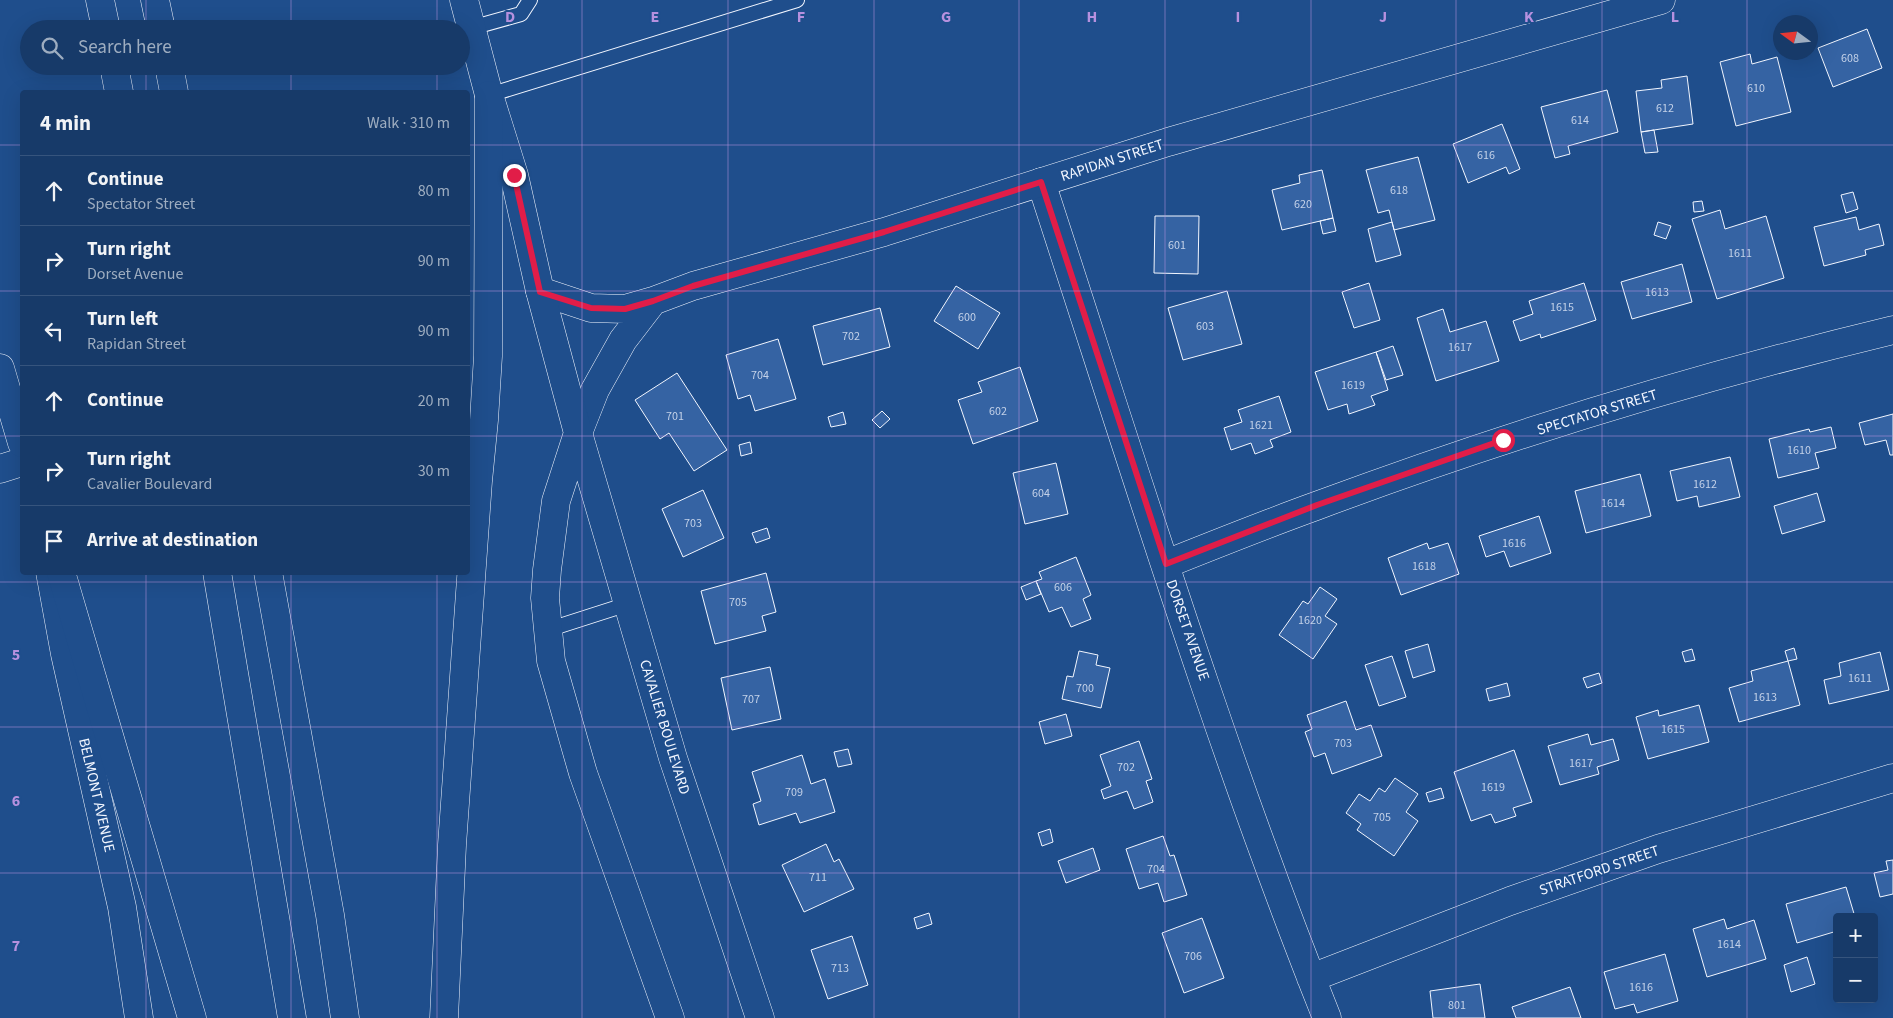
<!DOCTYPE html>
<meta charset="utf-8">
<style>
body{margin:0;font-family:"Source Sans 3",sans-serif;background:#244571;color:#f1f3f6}
.controls{position:absolute;right:15px;bottom:15px;display:grid;overflow:hidden;border-radius:5px;box-shadow:0 5px 20px #0002}
.controls button{width:45px;height:45px;display:grid;place-items:center;padding:0;border:0;border-bottom:1px solid #36547d;background:#173a69;color:#f1f3f6;font:25px sans-serif}
.compass{position:absolute;left:1773px;top:15px;width:45px;height:45px;border-radius:50%;background:#173a69;box-shadow:0 5px 20px #0002;rotate:285deg}
.stop{position:absolute;width:15px;height:15px;margin:-11px;border:4px solid #e11d48;border-radius:50%;background:#fff}
.stop.end{background:#e11d48;border-color:#fff;box-shadow:0 1px 5px #0008}
.list{margin:0;padding:0;list-style:none}
h2{display:flex;justify-content:space-between;align-items:center;height:65px;margin:0;padding:0 20px;font-size:21px}
h2 small{font-size:16px;font-weight:400;color:#9eadc0}
.list li{display:grid;grid-template-columns:32px 1fr auto;gap:15px;align-items:center;box-sizing:border-box;height:70px;padding:0 20px;border-top:1px solid #36547d}
.list b{display:block;font-size:19px;white-space:nowrap}
.list p{margin:0;font-size:16px;white-space:nowrap;color:#9eadc0}
.list em{font-size:16px;font-style:normal;color:#9eadc0}
.icon{flex:none;width:28px;height:28px;fill:none;stroke:currentColor;stroke-width:2;stroke-linecap:round;stroke-linejoin:round}
.map{position:relative;flex:none;width:1893px;height:1018px;overflow:hidden}
.search{position:absolute;background:#173a69;box-shadow:0 5px 20px #0002;left:20px;top:20px;width:450px;height:55px;display:flex;align-items:center;gap:12px;box-sizing:border-box;padding:0 18px;border-radius:28px;color:#9eadc0;font-size:19px}
.panel{position:absolute;background:#173a69;box-shadow:0 5px 20px #0002;left:20px;top:90px;width:450px;height:485px;border-radius:5px}
.map>svg:first-child{display:block}
.building{fill:#3563a3;stroke:#f2f6ff}
.lines{fill:none;stroke-linecap:round;stroke-linejoin:round}
.service-casing{stroke:#f2f6ff;stroke-width:16}
.minor-casing{stroke:#f2f6ff;stroke-width:29}
.tertiary-casing{stroke:#f2f6ff;stroke-width:29}
.secondary-casing{stroke:#f2f6ff;stroke-width:29}
.motorway-casing{stroke:#f2f6ff;stroke-width:29}
.service{stroke:#1f4e8c;stroke-width:14}
.minor{stroke:#1f4e8c;stroke-width:28}
.tertiary{stroke:#1f4e8c;stroke-width:28}
.secondary{stroke:#1f4e8c;stroke-width:28}
.motorway{stroke:#1f4e8c;stroke-width:28}
.route{stroke:#e11d48;stroke-width:6}
.grid{fill:none;stroke:#b691df;stroke-width:1;stroke-opacity:0.55}
.labels{text-anchor:middle;stroke-width:4;stroke-linejoin:round;paint-order:stroke}
.number-label{font-size:12px;fill:#c3d1e8}
.street-label{font-size:15px;fill:#f2f6ff;stroke:#1f4e8c}
.grid-label{font-size:16px;text-anchor:middle;font-weight:bold;fill:#b691df;stroke:#1f4e8c;stroke-width:4;stroke-linejoin:round;paint-order:stroke}
</style>
<div class="map">
<svg width="1893" height="1018" viewBox="0 0 1893 1018">
<rect width="100%" height="100%" fill="#1f4e8c"/>
<path class="building" d="M1867 29 1882 68 1833 87 1818 48Z
M1750 54 1752 64 1777 57 1791 112 1736 126 1720 62Z
M1687 76 1693 124 1641 132 1636 91 1662 88 1661 80Z
M1607 90 1618 132 1568 146 1570 154 1555 158 1541 107Z
M1502 124 1520 169 1509 174 1506 167 1468 183 1453 144Z
M1654 130 1658 152 1645 153 1641 132Z
M1418 157 1435 220 1394 230 1389 210 1378 213 1366 170Z
M1322 170 1333 218 1282 230 1272 190 1300 183 1299 175Z
M1853 192 1858 209 1846 213 1841 195Z
M1702 201 1704 211 1694 212 1693 202Z
M1720 210 1725 229 1766 216 1784 278 1717 299 1692 219Z
M1155 216H1199L1198 274 1154 273Z
M1856 217 1859 230 1879 224 1884 245 1865 250 1866 255 1824 266 1814 227Z
M1333 218 1336 231 1323 234 1320 221Z
M1392 222 1401 255 1376 262 1368 229Z
M1658 222 1671 226 1666 239 1654 235Z
M1682 264 1692 302 1632 319 1621 282Z
M1369 283 1380 320 1354 328 1342 292Z
M1584 283 1596 320 1541 338 1540 334 1520 341 1513 321 1533 314 1529 301Z
M956 286 1000 313 978 349 934 321Z
M1227 291 1242 344 1183 360 1168 308Z
M880 308 890 347 823 365 813 326Z
M1443 309 1450 332 1486 321 1499 361 1436 381 1417 318Z
M778 339 796 399 755 411 750 395 738 399 726 355Z
M1393 346 1403 375 1386 380 1376 352Z
M1376 352 1388 390 1371 396 1375 405 1349 414 1347 404 1328 410 1315 372Z
M1020 367 1038 421 973 444 958 400 982 392 978 382Z
M677 373 727 450 694 471 669 433 660 439 635 400Z
M1279 396 1291 432 1270 440 1273 447 1255 454 1251 443 1231 450 1224 428 1242 422 1238 410Z
M882 411 890 419 880 428 872 420Z
M843 412 846 424 831 427 828 417Z
M1893 414V455H1890L1886 440 1865 445 1859 423Z
M1831 427 1836 448 1815 453 1819 468 1778 478 1769 439 1809 429 1810 432Z
M750 442 752 453 741 456 739 445Z
M1730 457 1740 497 1699 507 1697 496 1677 501 1670 471Z
M1056 463 1068 514 1025 524 1013 473Z
M1640 474 1651 516 1586 533 1575 491Z
M703 490 724 538 683 557 662 509Z
M1817 493 1825 521 1782 534 1774 506Z
M1539 516 1551 553 1510 567 1504 551 1486 557 1479 536Z
M767 528 770 538 756 543 752 533Z
M1427 543 1429 549 1448 543 1459 574 1401 595 1388 558Z
M1076 557 1091 595 1083 599 1091 619 1071 627 1062 607 1049 612 1036 581 1042 579 1039 572Z
M766 573 776 612 762 616 766 631 715 644 701 591Z
M1036 581 1041 594 1026 600 1021 587Z
M1320 587 1337 599 1325 616 1337 624 1313 659 1279 635 1303 601 1308 604Z
M1428 644 1435 671 1413 678 1405 651Z
M1794 648 1797 659 1788 661 1785 651Z
M1692 649 1695 660 1685 662 1682 652Z
M1079 651 1098 655 1096 665 1110 668 1101 708 1062 699 1067 676 1073 677Z
M1880 652 1889 690 1829 704 1824 680 1841 676 1839 663Z
M1392 656 1406 697 1379 706 1365 665Z
M1788 661 1800 705 1739 722 1729 688 1753 681 1751 671Z
M770 667 781 719 732 730 721 678Z
M1599 673 1602 683 1587 688 1583 678Z
M1507 683 1510 696 1489 701 1486 689Z
M1346 701 1356 730 1371 725 1382 756 1332 774 1325 753 1314 757 1305 732 1312 729 1307 715Z
M1699 705 1709 742 1648 759 1636 717 1658 710 1659 716Z
M1066 714 1072 736 1045 744 1039 722Z
M1588 734 1591 745 1613 739 1619 760 1597 767 1599 774 1560 785 1548 746Z
M1139 741 1152 779 1146 781 1153 802 1134 809 1127 791 1104 799 1101 790 1111 786 1100 755Z
M848 749 852 764 838 767 834 752Z
M1514 750 1532 802 1513 808 1516 816 1495 823 1491 814 1471 821 1454 772Z
M802 755 811 784 825 779 835 812 800 823 796 813 759 825 753 804 761 801 752 772Z
M1395 778 1418 794 1406 812 1418 821 1394 856 1357 830 1361 824 1346 813 1359 794 1370 801 1379 788 1385 792Z
M1441 788 1444 798 1429 802 1426 793Z
M1050 829 1053 842 1042 846 1038 833Z
M1163 836 1170 856 1174 855 1187 895 1164 902 1158 883 1139 889 1126 849Z
M826 844 834 862 839 859 854 889 804 912 782 865Z
M1093 848 1100 870 1066 883 1058 861Z
M1893 860V894L1880 897 1874 873 1888 870 1886 861Z
M1846 887 1855 917H1837V931L1797 943 1786 904Z
M929 913 932 924 917 929 914 918Z
M1202 918 1224 978 1184 993 1162 933Z
M1724 919 1727 929 1754 920 1766 959 1707 977 1693 929Z
M852 936 868 985 828 999 811 950Z
M1665 954 1678 1001 1637 1013 1634 1004 1615 1009 1604 972Z
M1807 957 1815 984 1791 992 1784 965Z
M1480 984 1485 1018H1433L1430 991Z
M1570 987 1581 1018H1516L1512 1007Z"/>
<g class="lines">
<defs>
<path id="service" d="M471 28 521 14 530 0
M489 95 797 0
M547 630 628 604"/>
<path id="minor" d="M1041 182C1132 461 1218 745 1327 1018
M0 469 22 462
M1166 564C1216 544 1266 524 1316 506 1504 436 1698 377 1893 330
M50 572 65 654 122 907 139 1018
M1311 978 1510 901 1658 849 1893 778"/>
<path id="tertiary" d="M540 291 591 308 625 309 653 301
M578 433 595 390 623 340 653 301 693 286 884 232 1168 142 1661 0"/>
<path id="secondary" d="M464 0 489 95 514 175 540 291 578 433 673 758 760 1018
M0 368 22 443
M578 433 556 501 547 570 545 598 551 661 583 773 670 1018"/>
<path id="motorway" d="M100 0 106 29
M155 0 161 29
M114 66 119 92
M169 66 174 92
M61 572 192 1018
M217 572 292 1018
M268 572 330 915 345 1018
M444 1018 452 845 478 481 484 420 488 356 489 95"/>
</defs>
<use href="#service" class="service-casing"/>
<use href="#minor" class="minor-casing"/>
<use href="#tertiary" class="tertiary-casing"/>
<use href="#secondary" class="secondary-casing"/>
<use href="#motorway" class="motorway-casing"/>
<use href="#service" class="service"/>
<use href="#minor" class="minor"/>
<use href="#tertiary" class="tertiary"/>
<use href="#secondary" class="secondary"/>
<use href="#motorway" class="motorway"/>
</g>
<g class="lines">
<path class="route" d="M514 175 540 292 591 308 625 309 653 301 693 286 884 232 1041 182 1166 564 1317 505 1503 440"/>
</g>
<path class="grid" d="M146 0V29M291 0V29M437 0V29M582 0V1018M728 0V1018M874 0V1018M1019 0V1018M1165 0V1018M1311 0V1018M1456 0V1018M1602 0V1018M1747 0V1018M146 66V92M291 66V92M437 66V92M0 145H22M468 145H1893M0 291H22M468 291H1893M0 436H22M468 436H1893M146 572V1018M291 572V1018M437 572V1018M0 582H1893M0 727H1893M0 873H1893"/>
<g class="labels">
<g class="number-label">
<text x="1850" y="62">608</text>
<text x="1756" y="92">610</text>
<text x="1665" y="112">612</text>
<text x="1580" y="124">614</text>
<text x="1486" y="159">616</text>
<text x="1399" y="194">618</text>
<text x="1303" y="208">620</text>
<text x="1177" y="249">601</text>
<text x="1740" y="257">1611</text>
<text x="1657" y="296">1613</text>
<text x="1562" y="311">1615</text>
<text x="967" y="321">600</text>
<text x="1205" y="330">603</text>
<text x="851" y="340">702</text>
<text x="1460" y="351">1617</text>
<text x="760" y="379">704</text>
<text x="1353" y="389">1619</text>
<text x="998" y="415">602</text>
<text x="675" y="420">701</text>
<text x="1261" y="429">1621</text>
<text x="1799" y="454">1610</text>
<text x="1705" y="488">1612</text>
<text x="1041" y="497">604</text>
<text x="1613" y="507">1614</text>
<text x="693" y="527">703</text>
<text x="1514" y="547">1616</text>
<text x="1424" y="570">1618</text>
<text x="1063" y="591">606</text>
<text x="738" y="606">705</text>
<text x="1310" y="624">1620</text>
<text x="1860" y="682">1611</text>
<text x="1085" y="692">700</text>
<text x="1765" y="701">1613</text>
<text x="751" y="703">707</text>
<text x="1673" y="733">1615</text>
<text x="1343" y="747">703</text>
<text x="1581" y="767">1617</text>
<text x="1126" y="771">702</text>
<text x="1493" y="791">1619</text>
<text x="794" y="796">709</text>
<text x="1382" y="821">705</text>
<text x="1156" y="873">704</text>
<text x="818" y="881">711</text>
<text x="1729" y="948">1614</text>
<text x="1193" y="960">706</text>
<text x="840" y="972">713</text>
<text x="1641" y="991">1616</text>
<text x="1457" y="1009">801</text>
</g>
<g class="street-label">
<text transform="translate(1112 160) rotate(-18)" y="5">RAPIDAN STREET</text>
<text transform="translate(1597 412) rotate(-17)" y="5">SPECTATOR STREET</text>
<text transform="translate(1188 630) rotate(71)" y="5">DORSET AVENUE</text>
<text transform="translate(665 727) rotate(73)" y="5">CAVALIER BOULEVARD</text>
<text transform="translate(97 795) rotate(77)" y="5">BELMONT AVENUE</text>
<text transform="translate(1599 870) rotate(-19)" y="5">STRATFORD STREET</text>
</g>
</g>
<g class="grid-label">
<text x="510" y="22">D</text>
<text x="655" y="22">E</text>
<text x="801" y="22">F</text>
<text x="946" y="22">G</text>
<text x="1092" y="22">H</text>
<text x="1238" y="22">I</text>
<text x="1383" y="22">J</text>
<text x="1529" y="22">K</text>
<text x="1675" y="22">L</text>
<text x="16" y="660">5</text>
<text x="16" y="806">6</text>
<text x="16" y="951">7</text>
</g>
</svg>
<div class="controls">
<button>+</button>
<button>−</button>
</div>
<svg class="compass" viewBox="-18 -18 36 36"><path d="M0-13l5 13h-10z" fill="#e53935"/><path d="M0 13l5-13h-10z" fill="#9eadc0"/></svg>
<div class="stop" style="left:1503px;top:440px"></div>
<div class="stop end" style="left:514px;top:175px"></div>
<div class="search"><svg class="icon" aria-label="search" viewBox="0 0 24 24"><circle cx="10" cy="10" r="6"/><path d="M15 15l6 6"/></svg>Search here</div>
<section class="panel">
<h2>4 min<small>Walk · 310 m</small></h2>
<ul class="list">
<li><svg class="icon" aria-label="ahead" viewBox="0 0 24 24"><path d="M12 20V5M6 11l6-6 6 6"/></svg><div><b>Continue</b><p>Spectator Street</p></div><em>80 m</em></li>
<li><svg class="icon" aria-label="right" viewBox="0 0 24 24"><path d="M7 20v-9h11M14 6l5 5-5 5"/></svg><div><b>Turn right</b><p>Dorset Avenue</p></div><em>90 m</em></li>
<li><svg class="icon" aria-label="left" viewBox="0 0 24 24"><path d="M17 20v-9H6M10 6l-5 5 5 5"/></svg><div><b>Turn left</b><p>Rapidan Street</p></div><em>90 m</em></li>
<li><svg class="icon" aria-label="ahead" viewBox="0 0 24 24"><path d="M12 20V5M6 11l6-6 6 6"/></svg><div><b>Continue</b></div><em>20 m</em></li>
<li><svg class="icon" aria-label="right" viewBox="0 0 24 24"><path d="M7 20v-9h11M14 6l5 5-5 5"/></svg><div><b>Turn right</b><p>Cavalier Boulevard</p></div><em>30 m</em></li>
<li><svg class="icon" aria-label="arrive" viewBox="0 0 24 24"><path d="M6 21V4h12l-3 4 3 4H6"/></svg><div><b>Arrive at destination</b></div></li>
</ul>
</section>
</div>
